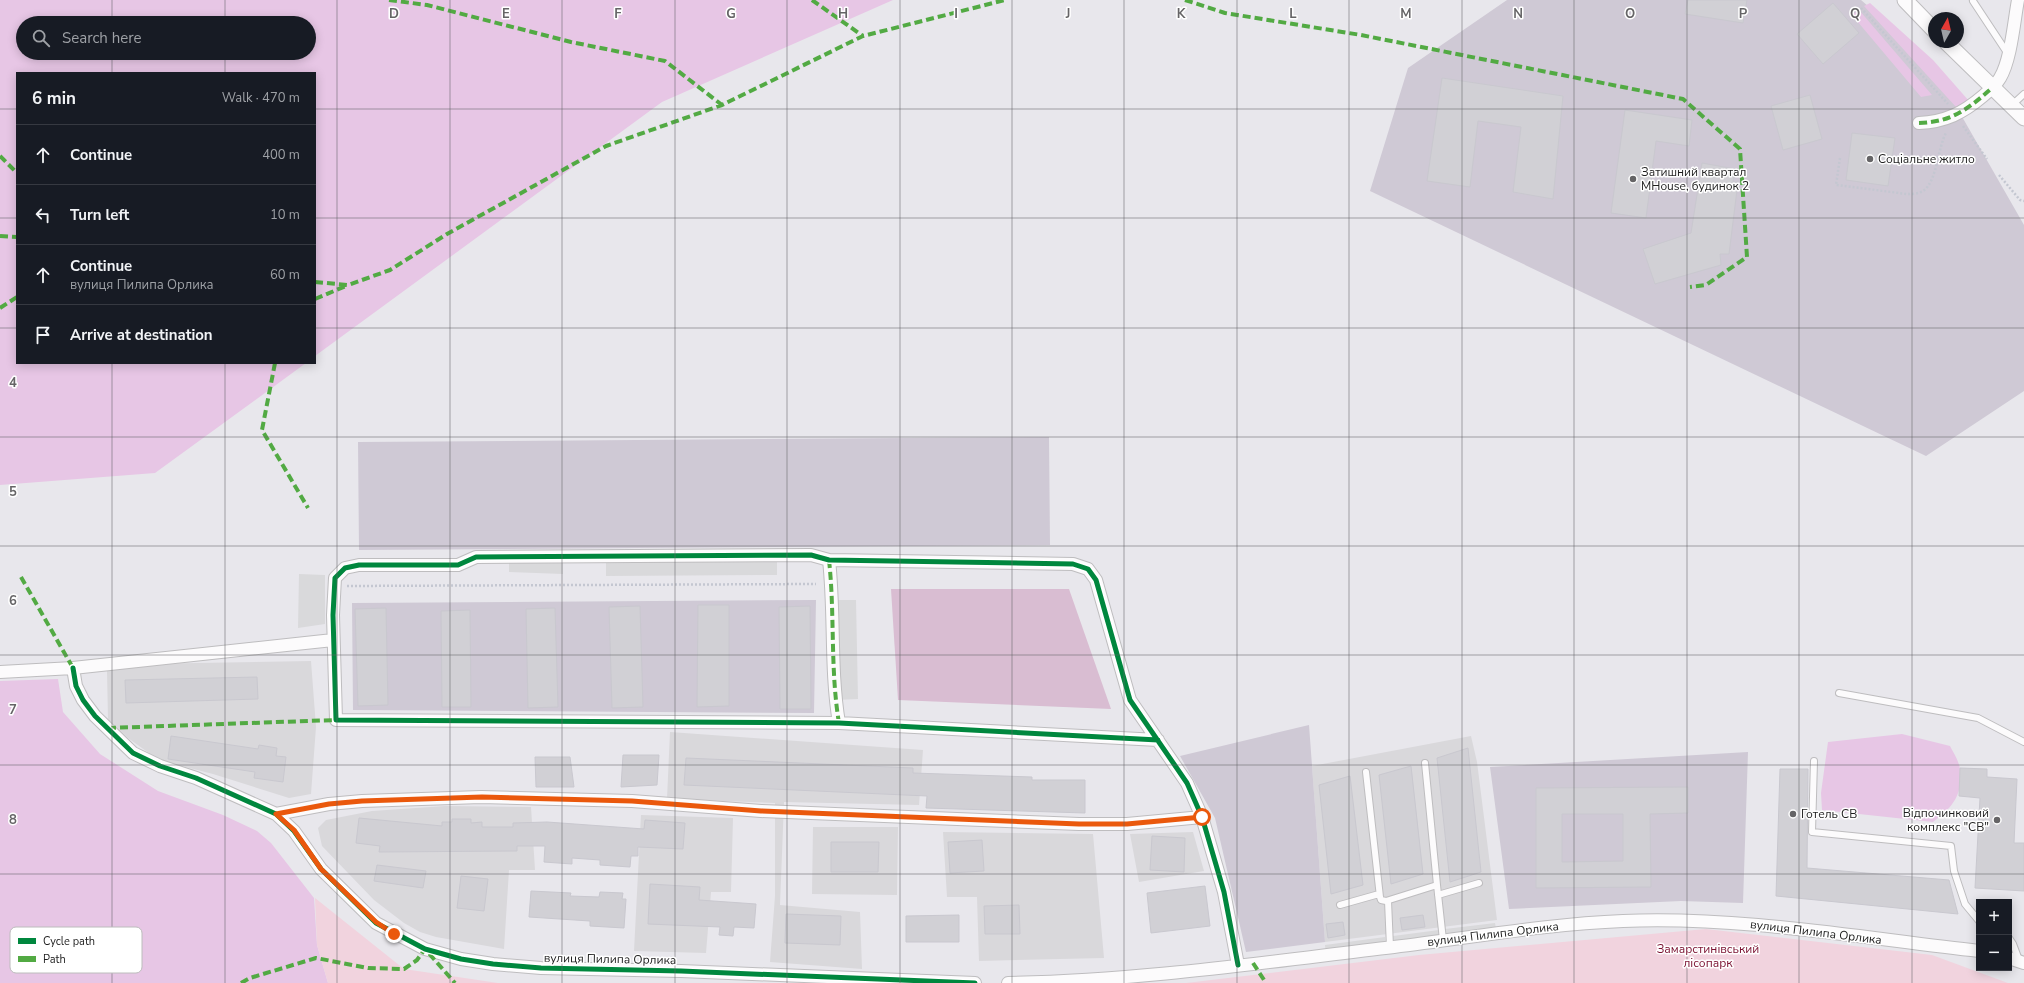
<!DOCTYPE html>
<meta charset="utf-8">
<style>
body{margin:0;font-family:"Nunito Sans",sans-serif;background:#242831;color:#f1f3f6}
.controls{position:absolute;right:12px;bottom:12px;display:grid;overflow:hidden;border-radius:0px;box-shadow:0 2px 10px #0003}
.controls button{width:36px;height:36px;display:grid;place-items:center;padding:0;border:0;border-bottom:1px solid #363941;background:#171b24;color:#f1f3f6;font:20px sans-serif}
.compass{position:absolute;left:1928px;top:12px;width:36px;height:36px;border-radius:50%;background:#171b24;box-shadow:0 2px 10px #0003;rotate:8deg}
.stop{position:absolute;width:12px;height:12px;margin:-9px;border:3px solid #ea580c;border-radius:50%;background:#fff}
.stop.end{background:#ea580c;border-color:#fff;box-shadow:0 1px 4px #0008}
.list{margin:0;padding:0;list-style:none}
h2{display:flex;justify-content:space-between;align-items:center;height:52px;margin:0;padding:0 16px;font-size:17px}
h2 small{font-size:13px;font-weight:400;color:#9ea1a6}
.list li{display:grid;grid-template-columns:26px 1fr auto;gap:12px;align-items:center;box-sizing:border-box;height:60px;padding:0 16px;border-top:1px solid #363941}
.list b{display:block;font-size:15px;white-space:nowrap}
.list p{margin:0;font-size:13px;white-space:nowrap;color:#9ea1a6}
.list em{font-size:13px;font-style:normal;color:#9ea1a6}
.icon{flex:none;width:22px;height:22px;fill:none;stroke:currentColor;stroke-width:2;stroke-linecap:round;stroke-linejoin:round}
.map{position:relative;flex:none;width:2024px;height:983px;overflow:hidden}
.search{position:absolute;background:#171b24;box-shadow:0 2px 10px #0003;left:16px;top:16px;width:300px;height:44px;display:flex;align-items:center;gap:10px;box-sizing:border-box;padding:0 14px;border-radius:22px;color:#9ea1a6;font-size:15px}
.panel{position:absolute;background:#171b24;box-shadow:0 2px 10px #0003;left:16px;top:72px;width:300px;height:292px;border-radius:0px}
.map>svg:first-child{display:block}
.residential{fill:#d9d8db}
.construction{fill:#cfc9d5}
.grass{fill:#e7c6e5;fill-rule:evenodd}
.forest{fill:#d9bdd2}
.park{fill:#f1d3de}
.parking{fill:#d9d9db}
.building{fill:#d1d0d5;stroke:#c9c8cf;fill-rule:evenodd}
.lines{fill:none;stroke-linecap:round;stroke-linejoin:round}
.service-casing{stroke:#bebdbf;stroke-width:8}
.minor-casing{stroke:#bebdbf;stroke-width:14}
.tertiary-casing{stroke:#bebdbf;stroke-width:17}
.path{stroke:#c4c7d1;stroke-width:2.5;stroke-dasharray:2 2;stroke-linecap:butt}
.service{stroke:#fcfbfc;stroke-width:6}
.minor{stroke:#fcfbfc;stroke-width:12}
.tertiary{stroke:#fcfbfc;stroke-width:15}
.quiet{stroke:#52aa43;stroke-width:4;stroke-dasharray:8 4;stroke-linecap:butt}
.cycleway-casing{stroke:#fff;stroke-width:8}
.cycleway{stroke:#00873e;stroke-width:5}
.route{stroke:#ea580c;stroke-width:5}
.grid{fill:none;stroke:#656466;stroke-width:1;stroke-opacity:0.55}
.poi-dot{fill:#656466;stroke:#fff;stroke-width:1.5}
.labels{text-anchor:middle;stroke-width:3;stroke-linejoin:round;paint-order:stroke}
.poi-label{font-size:12px;fill:#1e1e1e;stroke:#fff;text-anchor:start}
.street-label{font-size:12px;fill:#1e1e1e;stroke:#fff}
.park-label{font-size:12px;fill:#790f2f;stroke:#fff}
.key{fill:#fff;stroke:#bcbcbc;stroke-width:1}
.key-label{font-size:11px;fill:#1e1e1e}
.grid-label{font-size:13px;text-anchor:middle;font-weight:bold;fill:#656466;stroke:#fff;stroke-width:3;stroke-linejoin:round;paint-order:stroke}
</style>
<div class="map">
<svg width="2024" height="983" viewBox="0 0 2024 983">
<rect width="100%" height="100%" fill="#e8e7ec"/>
<path class="residential" d="M311 661 316 727 311 794 289 798 213 774 174 764 153 756 128 738 108 719 107 671 138 664Z
M670 732 923 750 919 805 784 802 780 905 860 912 862 969 770 962 775 896V803L667 799Z
M1471 736 1477 762 1497 920 1325 942 1312 766Z
M445 806 531 807 535 870H509L504 949 436 937 420 932 404 923 374 900 322 846 318 828 326 820 372 811Z
M641 815 733 818 731 892H711L706 953 634 951Z
M813 827H898L897 895 812 894Z
M943 832 1093 834 1104 958 979 961 977 897H947Z
M1193 832 1204 871 1139 882 1130 834Z"/>
<path class="construction" d="M1507 0H1861L1929 59 2024 225V391L1926 456 1370 191 1408 68Z
M1049 437 1050 545 359 550 358 442Z
M816 600 814 713 353 710 352 603Z
M1309 725 1325 942 1246 952 1215 818 1180 756Z
M1748 752 1743 903 1681 901 1509 909 1490 767Z"/>
<path class="grass" d="M0 0H893L662 102 315 356V73H17V363H306L155 473 0 485ZM23 23H309V53H23Z
M1870 3 1933 60 1969 101 1956 107 1864 6Z
M1859 10 1932 95 1921 97 1852 15Z
M58 679 63 712 100 754 158 791 223 815 257 831 271 843 314 898 317 945 328 983H0V681Z
M1902 734 1950 746C1953 752 1959 761 1960 769 1963 795 1953 807 1933 822L1822 810 1821 793 1828 742Z"/>
<path class="forest" d="M891 589H1069L1111 709 898 700Z"/>
<path class="park" d="M315 898 404 969 498 983H328L317 945Z
M1706 929 1932 955 2008 983H1186L1419 955Z"/>
<path class="parking" d="M777 556V575L606 576V558Z
M509 557 563 558V574L509 572Z
M299 574 325 575V624L298 628Z
M833 600H856L858 699 835 700Z
M1495 923 1497 934 1446 940 1445 929Z
M1439 930 1440 940 1394 947 1393 936Z
M1385 937 1387 948 1326 956 1325 945Z"/>
<path class="building" d="M1688 0H1747L1743 23 1685 14Z
M1833 3 1859 33 1823 64 1797 34Z
M1442 78 1563 96 1553 199 1513 192 1521 127 1478 121 1470 187 1427 181Z
M1810 95 1822 139 1783 150 1771 106Z
M1625 110 1692 120 1689 146 1656 141 1646 218 1611 213Z
M1852 133 1895 138 1888 186 1846 180Z
M1702 163 1735 169 1733 182H1738L1729 254H1720L1721 265 1655 284 1643 249 1691 233Z
M698 605H729V706L697 707Z
M640 606 643 707 612 708 609 607Z
M810 606 811 709H780L779 607Z
M386 608 388 705 358 706 355 609Z
M555 608 558 707 528 708 526 609Z
M470 610 471 707H442L441 611Z
M257 677 258 699 126 703 125 680Z
M171 736 258 749 259 745 277 748 276 756 286 757 283 782 254 778 255 772 168 759Z
M1468 748 1481 872 1450 882 1437 758Z
M623 755H659L657 785 621 787Z
M535 757H570L574 787H536Z
M686 758 913 768V773L1032 777V780H1085V813L926 808 927 796 684 785Z
M1411 766 1423 874 1391 884 1379 775Z
M1960 768 1987 769V777L2017 779 2014 843H2024V891L1975 888 1980 798 1959 796Z
M1780 769H1808L1807 868 1949 880 1958 914 1776 896Z
M1350 776 1363 885 1331 894 1319 785Z
M1688 787V813L1650 814 1651 887 1536 888V788ZM1562 814H1623V861L1562 862Z
M359 818 442 826V822H452V819H471V823L482 822V827H513V823L547 822 644 829 645 820 685 823 683 849 638 847V856H631L630 867 600 865V860L572 858V864L544 862 545 846H517V851L379 852 380 846 356 843Z
M1152 836 1185 838 1184 872 1150 870Z
M982 840 984 871 950 873 948 842Z
M831 842H879L878 872H831Z
M377 865 426 871 423 888 374 881Z
M461 876 488 879 484 911 457 908Z
M650 884 700 887 699 900 756 904 754 928 734 927 733 936 719 935 720 927 648 924Z
M1205 886 1210 926 1151 933 1147 893Z
M531 891 571 893 570 896 599 897 600 892 623 893 622 899H626L624 928 590 926V921L529 917Z
M1019 905 1020 934H985L984 906Z
M786 914 841 916 840 945 785 943Z
M959 915V942H906V916Z
M1423 915 1425 927 1402 930 1400 918Z
M1343 922 1345 935 1328 938 1326 924Z"/>
<g class="lines">
<defs>
<path id="service" d="M1973 1 2008 54
M2012 105 2024 94
M1839 693 1978 718 2024 742
M1814 761 1812 832 1951 846 1954 871 1965 904 1979 921
M1366 772 1380 897 1381 900 1386 901 1437 885 1425 763
M1437 885 1443 940
M1438 895 1479 883
M1388 901 1390 947
M1340 905 1379 894
M2009 938 2013 944 2019 960"/>
<path id="minor" d="M1919 123C1945 122 1963 113 1983 96 1989 91 1996 85 2000 78 2011 60 2014 21 2018 0
M829 560C835 614 830 669 839 723
M73 668 76 686 83 700 95 716 133 753 160 766 196 778 276 814 294 831 321 869 376 923 425 949 461 959 493 964 541 968 681 971 975 983
M0 672 73 668 333 640
M1158 740 839 723 336 720 333 615 335 578 345 568 359 565H458L476 557 811 555 829 560 1073 564 1088 569 1096 580 1130 700 1187 783 1202 817 1224 892 1238 965
M276 814 329 804 362 801 481 797 632 801 761 811 1079 824H1127L1202 817
M2009 958 2024 963
M1008 983C1138 981 1266 962 1394 947 1470 938 1546 924 1623 921 1740 916 1862 938 1979 951"/>
<path id="tertiary" d="M1905 0 1934 30
M1946 42 2024 118"/>
</defs>
<use href="#service" class="service-casing"/>
<use href="#minor" class="minor-casing"/>
<use href="#tertiary" class="tertiary-casing"/>
<path class="path" d="M1861 8 1948 104
M1963 126 1987 159
M1840 158 1836 185 1907 194C1912 194 1918 194 1923 191 1937 182 1938 147 1946 133
M1999 175 2020 200 2024 201
M347 586 816 584"/>
<use href="#service" class="service"/>
<use href="#minor" class="minor"/>
<use href="#tertiary" class="tertiary"/>
<path class="quiet" d="M389 0 427 5 571 42 665 61 722 105
M812 0 863 36
M1185 0 1225 13 1361 35 1683 99 1740 149 1747 257 1706 285 1690 287
M1919 123C1952 122 1968 109 1992 88
M0 156 17 173
M0 236 17 237
M315 282 348 285 390 270 447 234 606 146 722 105 863 36 1005 0
M315 299 346 286
M0 308 17 297
M275 363 262 430 308 508
M829 560C835 614 830 669 839 723
M21 577 73 668
M108 728 336 720
M1253 963 1266 983
M241 983 250 978 316 958 368 968 404 969 417 960 425 949 455 983"/>
<defs>
<path id="cycleway" d="M73 668 76 686 83 700 95 716 133 753 160 766 196 778 276 814 294 831 321 869 376 923 425 949 461 959 493 964 541 968 681 971 975 983
M1158 740 839 723 336 720 333 615 335 578 345 568 359 565H458L476 557 811 555 829 560 1073 564 1088 569 1096 580 1130 700 1187 783 1202 817 1224 892 1238 965"/>
</defs>
<use href="#cycleway" class="cycleway-casing"/>
<use href="#cycleway" class="cycleway"/>
</g>
<g class="lines">
<path class="route" d="M394 934 376 922 321 869 294 830 276 814 329 804 362 801 482 797 632 801 761 811 1079 824H1127L1202 817"/>
</g>
<path class="grid" d="M112 0V23M225 0V23M337 0V983M450 0V983M562 0V983M675 0V983M787 0V983M900 0V983M1012 0V983M1124 0V983M1237 0V983M1349 0V983M1462 0V983M1574 0V983M1687 0V983M1799 0V983M1912 0V983M112 53V73M225 53V73M0 109H17M315 109H2024M0 218H17M315 218H2024M0 328H17M315 328H2024M112 363V983M225 363V983M0 437H2024M0 546H2024M0 655H2024M0 765H2024M0 874H2024"/>
<g class="poi-dot">
<circle cx="1870" cy="159" r="4"/>
<circle cx="1633" cy="179" r="4"/>
<circle cx="1793" cy="814" r="4"/>
<circle cx="1997" cy="820" r="4"/>
</g>
<g class="labels">
<g class="poi-label">
<text x="1878" y="163">Соціальне житло</text>
<text x="1641" y="176">Затишний квартал<tspan x="1641" dy="14">MHouse, будинок 2</tspan></text>
<text x="1989" y="817" text-anchor="end">Відпочинковий<tspan x="1989" dy="14">комплекс "СВ"</tspan></text>
<text x="1801" y="818">Готель СВ</text>
</g>
<g class="street-label">
<text transform="translate(1816 932) rotate(7)" y="4">вулиця Пилипа Орлика</text>
<text transform="translate(1493 934) rotate(-7)" y="4">вулиця Пилипа Орлика</text>
<text transform="translate(610 959) rotate(1)" y="4">вулиця Пилипа Орлика</text>
</g>
<g class="park-label">
<text x="1708" y="953">Замарстинівський<tspan x="1708" dy="14">лісопарк</tspan></text>
</g>
</g>
<rect x="10" y="927" width="132" height="46" rx="6" class="key"/>
<rect x="18" y="938" width="18" height="6" fill="#00873e"/>
<rect x="18" y="956" width="18" height="6" fill="#52aa43"/>
<g class="key-label">
<text x="43" y="945">Cycle path</text>
<text x="43" y="963">Path</text>
</g>
<g class="grid-label">
<text x="394" y="18">D</text>
<text x="506" y="18">E</text>
<text x="618" y="18">F</text>
<text x="731" y="18">G</text>
<text x="843" y="18">H</text>
<text x="956" y="18">I</text>
<text x="1068" y="18">J</text>
<text x="1181" y="18">K</text>
<text x="1293" y="18">L</text>
<text x="1406" y="18">M</text>
<text x="1518" y="18">N</text>
<text x="1630" y="18">O</text>
<text x="1743" y="18">P</text>
<text x="1855" y="18">Q</text>
<text x="13" y="387">4</text>
<text x="13" y="496">5</text>
<text x="13" y="605">6</text>
<text x="13" y="714">7</text>
<text x="13" y="824">8</text>
</g>
</svg>
<div class="controls">
<button>+</button>
<button>−</button>
</div>
<svg class="compass" viewBox="-18 -18 36 36"><path d="M0-13l5 13h-10z" fill="#e53935"/><path d="M0 13l5-13h-10z" fill="#9ea1a6"/></svg>
<div class="stop" style="left:1202px;top:817px"></div>
<div class="stop end" style="left:394px;top:934px"></div>
<div class="search"><svg class="icon" aria-label="search" viewBox="0 0 24 24"><circle cx="10" cy="10" r="6"/><path d="M15 15l6 6"/></svg>Search here</div>
<section class="panel">
<h2>6 min<small>Walk · 470 m</small></h2>
<ul class="list">
<li><svg class="icon" aria-label="ahead" viewBox="0 0 24 24"><path d="M12 20V5M6 11l6-6 6 6"/></svg><div><b>Continue</b></div><em>400 m</em></li>
<li><svg class="icon" aria-label="left" viewBox="0 0 24 24"><path d="M17 20v-9H6M10 6l-5 5 5 5"/></svg><div><b>Turn left</b></div><em>10 m</em></li>
<li><svg class="icon" aria-label="ahead" viewBox="0 0 24 24"><path d="M12 20V5M6 11l6-6 6 6"/></svg><div><b>Continue</b><p>вулиця Пилипа Орлика</p></div><em>60 m</em></li>
<li><svg class="icon" aria-label="arrive" viewBox="0 0 24 24"><path d="M6 21V4h12l-3 4 3 4H6"/></svg><div><b>Arrive at destination</b></div></li>
</ul>
</section>
</div>
